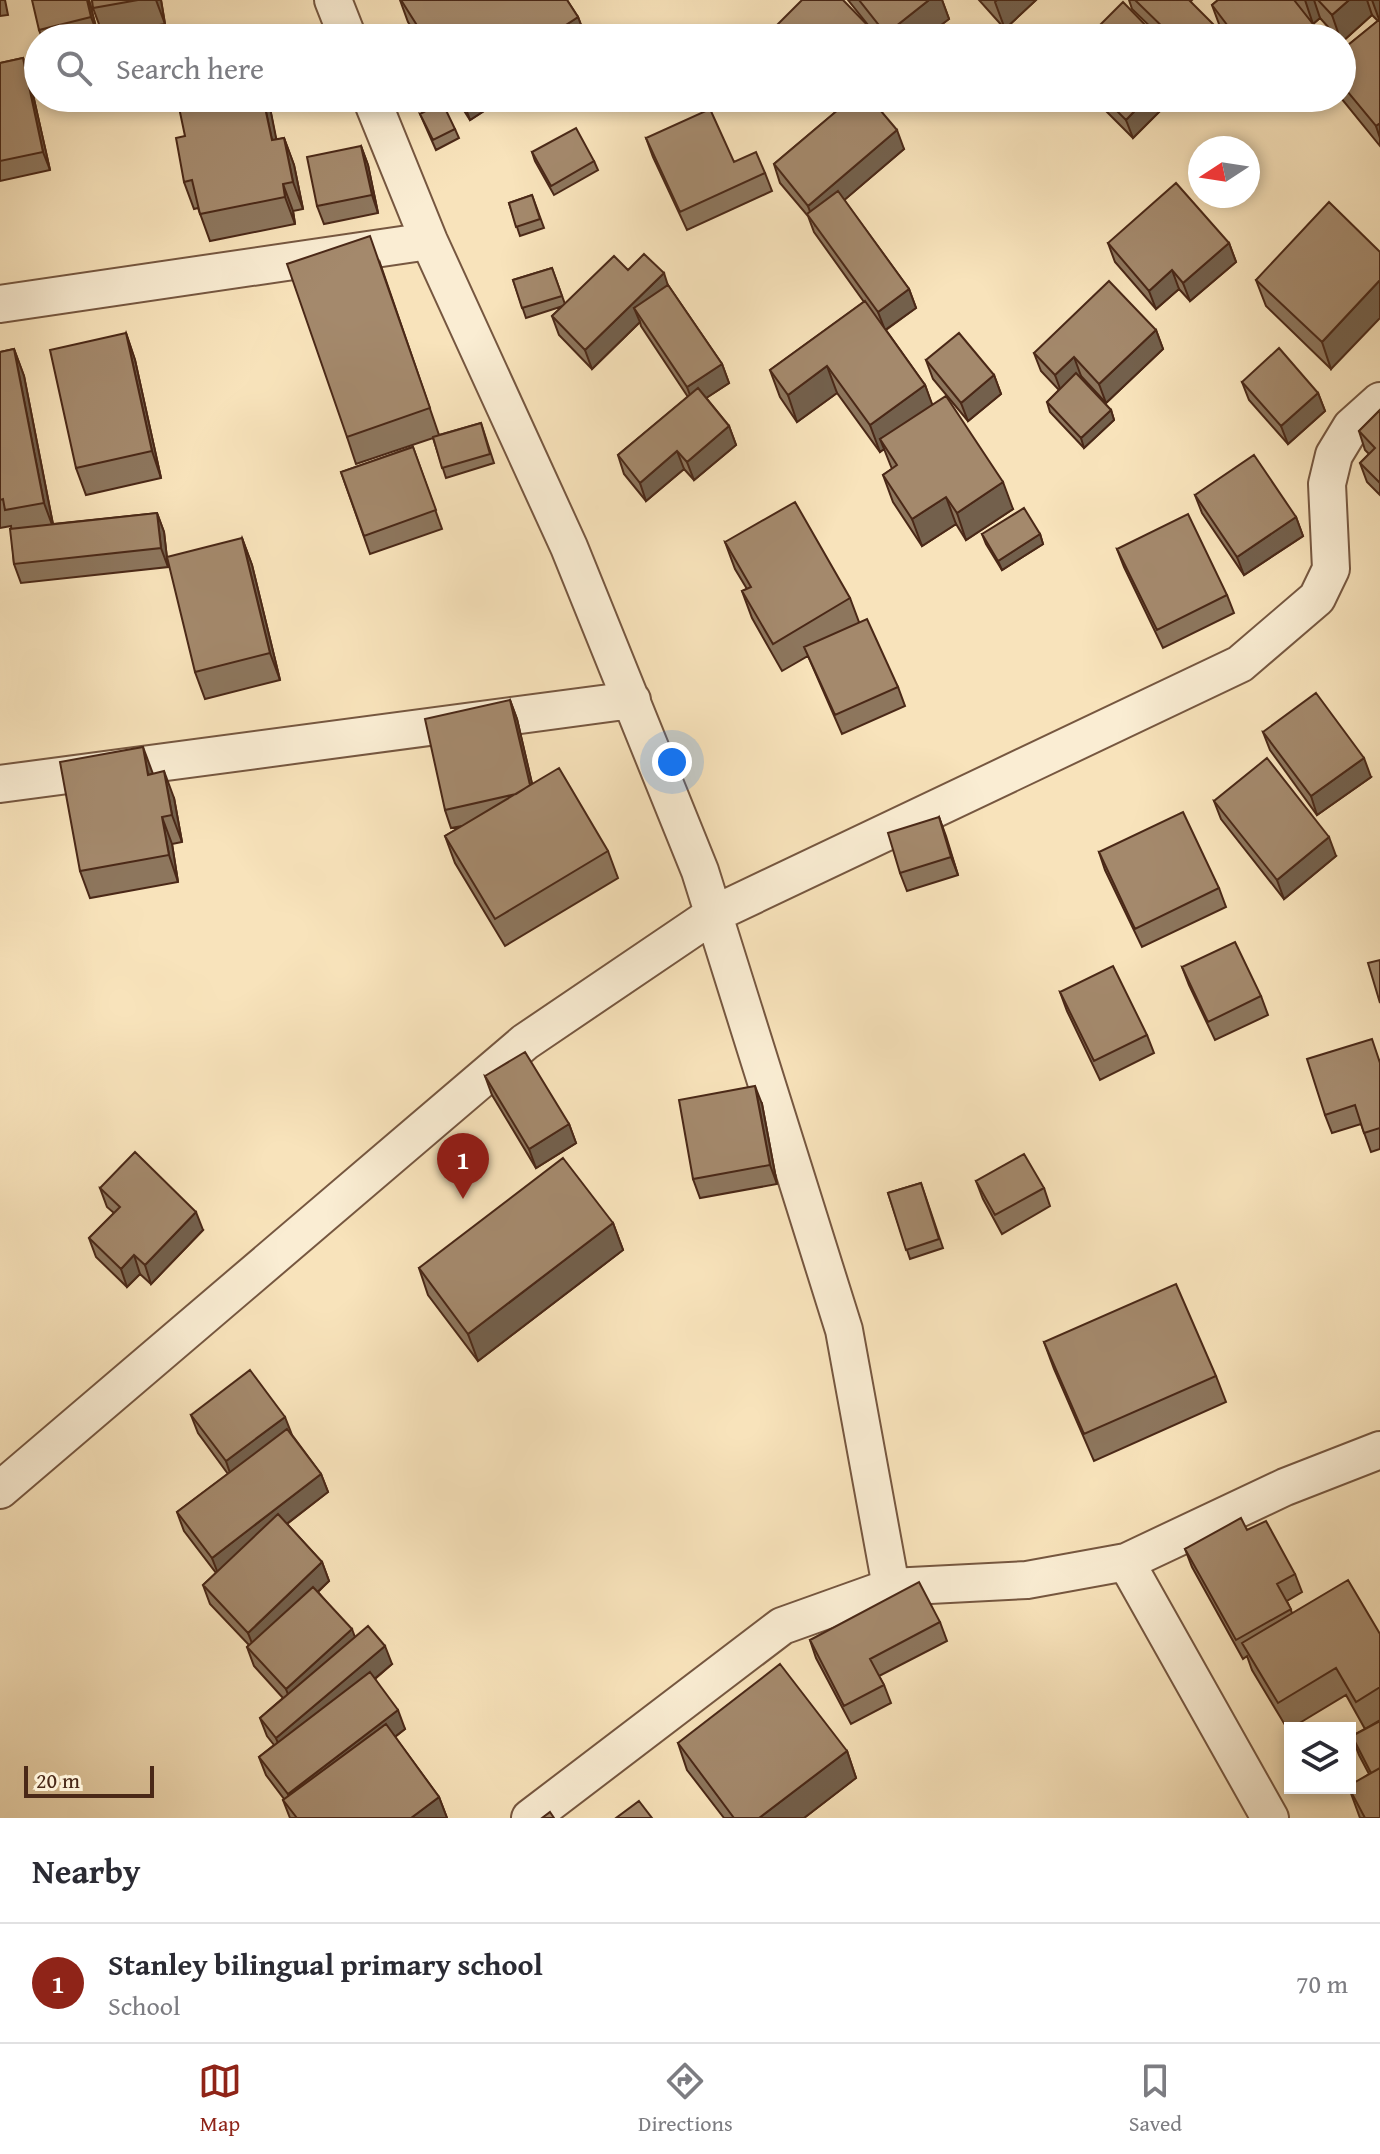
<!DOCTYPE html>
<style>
body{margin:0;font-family:"Gentium Book Plus",serif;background:#f2f2f3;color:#2b2b33}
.controls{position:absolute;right:24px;bottom:24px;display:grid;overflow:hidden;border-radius:0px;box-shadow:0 4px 12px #0003}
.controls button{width:72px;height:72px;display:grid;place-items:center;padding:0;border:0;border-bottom:2px solid #e1e1e2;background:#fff;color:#2b2b33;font:40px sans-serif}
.compass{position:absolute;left:1188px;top:136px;width:72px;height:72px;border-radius:50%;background:#fff;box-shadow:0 4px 12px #0003;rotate:258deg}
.scale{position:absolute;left:24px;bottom:20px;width:130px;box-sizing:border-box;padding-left:8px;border:4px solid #4a2817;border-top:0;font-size:22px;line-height:28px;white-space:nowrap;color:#4a2817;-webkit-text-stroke:6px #faedd3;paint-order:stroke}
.you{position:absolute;left:672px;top:762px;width:28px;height:28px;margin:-20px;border:6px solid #fff;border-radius:50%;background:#1a73e8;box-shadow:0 0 0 12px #1a73e833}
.badge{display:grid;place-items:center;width:52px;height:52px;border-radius:50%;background:#8f2418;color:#fff;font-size:26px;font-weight:700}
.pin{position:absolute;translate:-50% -66px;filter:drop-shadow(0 2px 4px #0008)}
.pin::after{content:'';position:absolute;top:42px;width:28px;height:24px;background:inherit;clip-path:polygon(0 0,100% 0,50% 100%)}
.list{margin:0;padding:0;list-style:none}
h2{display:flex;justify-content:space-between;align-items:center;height:104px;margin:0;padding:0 32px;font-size:34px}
h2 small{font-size:26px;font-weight:400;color:#7c7c81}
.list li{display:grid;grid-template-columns:52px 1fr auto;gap:24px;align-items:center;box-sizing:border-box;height:120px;padding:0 32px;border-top:2px solid #e1e1e2}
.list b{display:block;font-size:30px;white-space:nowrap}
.list p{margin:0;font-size:26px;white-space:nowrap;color:#7c7c81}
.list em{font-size:26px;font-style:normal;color:#7c7c81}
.icon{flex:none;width:44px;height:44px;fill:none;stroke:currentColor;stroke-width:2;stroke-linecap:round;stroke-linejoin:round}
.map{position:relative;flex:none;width:1380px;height:1818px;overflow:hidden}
.search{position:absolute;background:#fff;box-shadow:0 4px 12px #0003;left:24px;right:24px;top:24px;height:88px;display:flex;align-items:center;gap:20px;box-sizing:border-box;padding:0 28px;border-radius:44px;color:#7c7c81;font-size:30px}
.sheet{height:224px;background:#fff}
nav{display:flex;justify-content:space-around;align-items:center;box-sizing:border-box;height:112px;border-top:2px solid #e1e1e2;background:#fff;font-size:22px;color:#7c7c81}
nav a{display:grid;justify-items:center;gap:4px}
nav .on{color:#8f2418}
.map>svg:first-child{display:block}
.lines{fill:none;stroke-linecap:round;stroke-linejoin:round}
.street-casing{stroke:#765740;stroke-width:40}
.street{stroke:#faedd3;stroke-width:36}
.wall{fill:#8d765d;stroke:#4a2817;stroke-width:2}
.shaded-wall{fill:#73604c;stroke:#4a2817;stroke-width:2}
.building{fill:#a4896c;stroke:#4a2817;stroke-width:2}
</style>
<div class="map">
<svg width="1380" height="1818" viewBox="0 0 1380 1818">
<rect width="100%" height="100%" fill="#f8e3bb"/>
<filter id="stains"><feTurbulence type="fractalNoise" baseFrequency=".0025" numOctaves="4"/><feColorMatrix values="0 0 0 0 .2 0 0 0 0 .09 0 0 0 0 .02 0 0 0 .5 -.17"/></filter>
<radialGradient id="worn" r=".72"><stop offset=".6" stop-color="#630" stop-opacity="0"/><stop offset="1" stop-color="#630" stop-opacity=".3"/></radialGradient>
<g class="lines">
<defs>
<path id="street" d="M333 0 348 38
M371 98 429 241 569 547 700 871 844 1330 891 1587
M0 304 429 241
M0 784 632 700
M0 1490 525 1042 714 914 1240 664 1317 598 1331 569 1327 484 1334 455 1351 427 1380 401
M1126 1562 1270 1818
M530 1818 782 1626 891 1587 1027 1580 1126 1562 1285 1487 1380 1450"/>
</defs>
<use href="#street" class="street-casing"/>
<use href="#street" class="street"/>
</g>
<path class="wall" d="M0 0H5L8 15 0 16Z
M89 0 98 35 87 38H42L39 30Z
M92 0H161L165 24 103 35 93 8Z
M400 0H567L578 17 586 38H418L408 22Z
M848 0H942L949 19 924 38H782L777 25H868Z
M979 0H1036L1005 29Z
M1129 0H1192L1190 2 1222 38H1162L1132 9Z
M1218 0H1380V146L1341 98H1342V50L1378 21 1372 15 1342 42V38H1338L1320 18 1313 24 1305 15 1324 38H1230L1219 24 1212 5Z
M23 58 29 77 50 170 0 181V63Z
M268 98 276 140 284 138 294 165 303 209 293 211 295 224 210 241 198 208 194 209 184 182 185 136Z
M456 98H504L470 120Z
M838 98H870L904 149 844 200 909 289 916 308 886 330 925 385 932 405 1013 509 966 540 956 524 922 546 893 502 883 475 892 469 884 449 880 452 837 393 797 422 780 397 770 370 864 302 814 232 808 216 780 183 774 164 844 105Z
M1093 98H1173L1133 138Z
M420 114 455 129 459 138 436 150Z
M646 138 734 162 765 173 772 191 687 230 653 157Z
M361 146 368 165 378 213 324 224 317 206Z
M532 152 594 161 598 170 554 195 535 161Z
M532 195 544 228 520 236 509 203Z
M1108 243H1229L1236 262 1190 301 1179 289 1156 309 1115 262Z
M1380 252 1331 369 1266 306 1256 280Z
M380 263 439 435 481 423 494 463 446 478 433 438 356 464 347 437Z
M552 268 565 304 628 270 668 285 722 364 729 383 706 398 729 426 736 445 694 480 684 469 646 501 624 474 618 455 688 397 641 326 640 322 592 369 559 335 552 316 563 306 526 318 513 280Z
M1156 330 1163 349 1106 403 1081 376 1080 377 1111 410 1114 420 1084 448 1050 412 1047 402 1059 390 1041 371 1034 353Z
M126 333 135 360 161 478 86 495 76 468Z
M14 349 24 376 53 524 157 513 164 532 168 567 21 583 14 564 11 526 0 528V352Z
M926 360 994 375 1001 394 968 421 933 379Z
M1242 382 1318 393 1325 411 1288 444 1249 400Z
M1380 410V495L1367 482 1360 463 1369 454 1365 450 1359 431Z
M413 447 442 529 370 554 341 472Z
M1195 495 1296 517 1303 536 1244 575 1202 513Z
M982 534H1040L1043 544 1002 570 986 544Z
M242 538 252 565 280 680 205 699 195 672Z
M725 542 850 598 859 622 898 687 905 706 842 734 808 656 782 671 752 618 742 591 747 589 735 569Z
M1117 549 1227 595 1234 613 1163 648 1124 567Z
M510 700 517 719 532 784 608 851 618 878 505 946 455 863 445 836 462 826 451 828 445 810Z
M1263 732 1371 777 1317 815 1270 750Z
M153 774 174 798 182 842 172 844 178 882 90 898 80 871Z
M1214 801 1336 856 1284 899 1221 819Z
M939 817 958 875 907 891 900 873Z
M1099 852 1219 888 1226 907 1142 947 1105 870Z
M1182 967 1261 996 1268 1015 1215 1040 1189 985Z
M1060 992 1147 1035 1154 1053 1100 1080 1067 1011Z
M1380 1060V1149L1371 1152 1361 1124 1332 1133 1325 1115Z
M485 1076 569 1124 576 1143 536 1168 492 1095Z
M762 1104 777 1184 700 1198 693 1179Z
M976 1181 1044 1188 1050 1206 1002 1234 983 1199Z
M921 1183 943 1248 910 1259 888 1193Z
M100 1188 203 1230 151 1284 140 1274 127 1287 96 1257 89 1238 114 1213 107 1207Z
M613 1223 623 1250 478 1361 428 1295 419 1268Z
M1044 1342 1216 1376 1226 1402 1094 1461 1054 1369Z
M191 1415 292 1435 321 1474 328 1492 287 1524 322 1562 329 1581 318 1592 355 1637 392 1664 375 1679 405 1729 395 1737 439 1797 447 1818H290L283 1800 284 1799 266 1775 259 1757 274 1745 267 1736 260 1718 283 1698 254 1666 247 1647 249 1645 210 1604 203 1585 216 1573 184 1531 177 1512 228 1474 198 1433Z
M1247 1530 1295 1574 1302 1592 1287 1601 1292 1613 1380 1634V1720L1365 1729 1346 1695 1288 1730 1252 1670 1247 1656 1243 1659 1192 1567 1185 1549Z
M940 1622 947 1641 879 1676 884 1685 891 1703 851 1724 816 1658 810 1640Z
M1380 1721V1818H1360L1349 1788 1369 1774 1359 1755 1352 1736Z
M678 1743 847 1751 856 1778 804 1818H724L687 1770Z"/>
<path class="shaded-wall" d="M87 0H89L98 35 91 17Z
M156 0H161L165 24Z
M929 0H942L949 19 924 38H887L886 34Z
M997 0H1036L1005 29 995 2Z
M1305 0H1314L1320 18 1313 24Z
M1349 0H1367L1372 15 1342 42V38H1340L1332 15Z
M1372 0H1380V22Z
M578 17 586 38H546Z
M1218 29 1222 38H1209Z
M23 58 29 77 50 170 43 152Z
M263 98H268L282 167 272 140Z
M462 98H504L470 120Z
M1147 98H1173L1133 138 1126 120Z
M1380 123V138L1376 126Z
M897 130 904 149 815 225 808 206Z
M284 138 294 165 303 209 293 182Z
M361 146 368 165 378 213 372 195Z
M283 184 293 211 295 224 285 197Z
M1229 243 1236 262 1190 301 1183 283Z
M1172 270 1179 289 1156 309 1149 291Z
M664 273 670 292 634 308 640 322 592 369 585 350Z
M1380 280V318L1331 369 1322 342Z
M909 289 916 308 885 330 878 312Z
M1156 330 1163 349 1106 403 1099 384Z
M126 333 135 360 161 478 152 451Z
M14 349 24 376 54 530 44 503Z
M1074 357 1081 376 1062 394 1055 375Z
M722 364 729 383 694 406 687 387Z
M827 366 837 393 797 422 788 395Z
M994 375 1001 394 968 421 961 403Z
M925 385 935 412 880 439 884 449 880 452 870 425Z
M1318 393 1325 411 1288 444 1281 426Z
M1111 410 1114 420 1084 448 1081 438Z
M729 426 736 445 694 480 687 462Z
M677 451 684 469 646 501 640 483Z
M1003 482 1013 509 966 540 957 513Z
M946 497 956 524 922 546 912 519Z
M157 513 164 532 168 567 161 548Z
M1296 517 1303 536 1244 575 1237 557Z
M1040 534 1043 544 1002 570 998 561Z
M242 538 252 565 280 680 270 653Z
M510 700 517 719 538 809 531 790Z
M143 747 153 774 148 775Z
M1364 758 1371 777 1317 815 1311 796Z
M164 771 174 798 182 842 172 815Z
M162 817 172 844 178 882 169 855Z
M939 817 946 836 958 875 951 857Z
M1329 837 1336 856 1284 899 1277 880Z
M755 1086 762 1104 777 1184 770 1165Z
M569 1124 576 1143 536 1168 529 1149Z
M196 1212 203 1230 151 1284 145 1265Z
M613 1223 623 1250 478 1361 468 1334Z
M134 1255 140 1274 127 1287 121 1269Z
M285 1417 292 1435 232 1479 226 1461Z
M321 1474 328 1492 219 1576 212 1558Z
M322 1562 329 1581 255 1651 248 1633Z
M352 1629 359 1648 293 1708 286 1689Z
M385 1646 392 1664 283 1756 276 1738Z
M398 1710 405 1729 295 1813 288 1794Z
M847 1751 856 1778 804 1818H759Z
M439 1797 447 1818H411Z"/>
<path class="building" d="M32 0H87L91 17 39 30Z
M92 0H138L93 8Z
M401 0H567L578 17 546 38H425Z
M802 0H843L880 38H790L777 25Z
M859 0H929L886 34Z
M1135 0H1189L1218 29 1209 38H1174Z
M1218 0H1294L1324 38H1237L1212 5Z
M1318 0H1349L1332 15Z
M1123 2 1158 38H1087Z
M1380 19V123L1376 126 1342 85V50Z
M23 58 43 152 0 161V63Z
M177 98H263L272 140 284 138 293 182 283 184 285 197 200 214 192 180 184 182 176 138 185 136Z
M852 98H870L897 130 808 206 774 164Z
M1104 98H1147L1126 120Z
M442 102 455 129 433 140 420 114Z
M710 109 734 162 756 152 765 173 680 212 646 138Z
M576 128 594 161 551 186 532 152Z
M361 146 372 195 317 206 307 157Z
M1176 183 1229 243 1183 283 1172 270 1149 291 1108 243Z
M838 191 909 289 878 312 807 214Z
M532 195 540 219 516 227 509 203Z
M1329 202 1380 252V280L1322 342 1256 280Z
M370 236 430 408 347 437 287 264Z
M644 254 664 273 585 350 552 316 614 256 628 270Z
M552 268 562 296 522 308 513 280Z
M1109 281 1156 330 1099 384 1074 357 1055 375 1034 353Z
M668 285 722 364 687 387 634 308Z
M865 301 925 385 870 425 827 366 788 395 770 370Z
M126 333 152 451 76 468 50 350Z
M959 333 994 375 961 403 926 360Z
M1279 348 1318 393 1281 426 1242 382Z
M14 349 44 503 5 510 3 499 0 500V352Z
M1076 373 1111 410 1081 438 1047 402Z
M698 388 729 426 687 462 677 451 640 483 618 455Z
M946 396 1003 482 957 513 946 497 912 519 883 475 897 465 880 439Z
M1380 410V483L1360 463 1375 448 1359 431Z
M481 423 490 454 442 468 433 437Z
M413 447 436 510 364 536 341 472Z
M1254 455 1296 517 1237 557 1195 495Z
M795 502 850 598 773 644 742 591 751 587 725 542Z
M1024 508 1040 534 998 561 982 534Z
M157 513 161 548 14 564 10 529Z
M1188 514 1227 595 1157 630 1117 549Z
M242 538 270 653 195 672 167 557Z
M867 619 898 687 835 715 804 647Z
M1316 693 1364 758 1311 796 1263 732Z
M510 700 530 785 516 794 445 810 425 719Z
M143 747 148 775 164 771 172 815 162 817 169 855 80 871 60 762Z
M1267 758 1329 837 1277 880 1214 801Z
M559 768 608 851 495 919 445 836Z
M1183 812 1219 888 1135 929 1099 852Z
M939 817 951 857 900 873 888 833Z
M1235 942 1261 996 1208 1022 1182 967Z
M1380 960V1003L1368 963Z
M1113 966 1147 1035 1094 1061 1060 992Z
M1372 1039 1380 1063V1128L1364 1133 1355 1105 1325 1115 1307 1059Z
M525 1052 569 1124 529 1149 485 1076Z
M755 1086 770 1165 693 1179 679 1100Z
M135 1152 196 1212 145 1265 134 1255 121 1269 89 1238 120 1207 100 1188Z
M1024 1154 1044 1188 995 1215 976 1181Z
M563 1158 613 1223 468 1334 419 1268Z
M921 1183 939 1239 906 1250 888 1193Z
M1176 1284 1216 1376 1084 1434 1044 1342Z
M250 1370 285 1417 226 1461 191 1415Z
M287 1429 321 1474 212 1558 177 1512Z
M278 1514 322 1562 248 1633 203 1585Z
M1241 1518 1247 1530 1266 1521 1295 1574 1277 1584 1291 1609 1236 1640 1185 1549Z
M1348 1580 1380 1634V1687L1356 1702 1336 1668 1278 1703 1242 1643Z
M919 1582 940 1622 870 1659 884 1685 844 1706 810 1640Z
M313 1587 352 1629 286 1689 247 1647Z
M368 1626 385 1646 276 1738 260 1718Z
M780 1664 847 1751 759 1818H734L678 1743Z
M370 1672 398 1710 288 1794 259 1757Z
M1380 1721V1768L1371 1773 1352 1736Z
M386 1724 439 1797 411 1818H297L283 1800Z
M1380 1768V1818H1365L1349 1788H1350V1785Z
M639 1801 652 1818H616Z
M550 1812 554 1818H542Z"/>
<rect width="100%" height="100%" filter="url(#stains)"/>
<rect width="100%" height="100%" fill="url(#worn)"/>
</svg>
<div class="controls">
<button><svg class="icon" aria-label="layers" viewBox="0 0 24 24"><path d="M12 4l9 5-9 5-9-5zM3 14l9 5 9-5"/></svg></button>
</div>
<svg class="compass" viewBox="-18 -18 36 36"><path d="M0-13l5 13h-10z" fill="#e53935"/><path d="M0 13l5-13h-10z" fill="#7c7c81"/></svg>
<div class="scale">20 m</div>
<div class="you"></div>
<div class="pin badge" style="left:463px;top:1199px">1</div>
<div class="search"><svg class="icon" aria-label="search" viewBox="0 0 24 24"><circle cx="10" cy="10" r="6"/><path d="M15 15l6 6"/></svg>Search here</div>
</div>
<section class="sheet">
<h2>Nearby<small></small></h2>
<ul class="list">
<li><span class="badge">1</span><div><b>Stanley bilingual primary school</b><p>School</p></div><em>70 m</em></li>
</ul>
</section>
<nav>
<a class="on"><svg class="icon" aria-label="map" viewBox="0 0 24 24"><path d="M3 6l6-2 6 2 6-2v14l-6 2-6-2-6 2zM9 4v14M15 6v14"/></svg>Map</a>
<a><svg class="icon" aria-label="directions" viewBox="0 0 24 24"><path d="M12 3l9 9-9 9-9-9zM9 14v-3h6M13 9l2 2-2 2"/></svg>Directions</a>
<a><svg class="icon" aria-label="saved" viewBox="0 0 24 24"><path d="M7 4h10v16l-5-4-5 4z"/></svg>Saved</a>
</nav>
